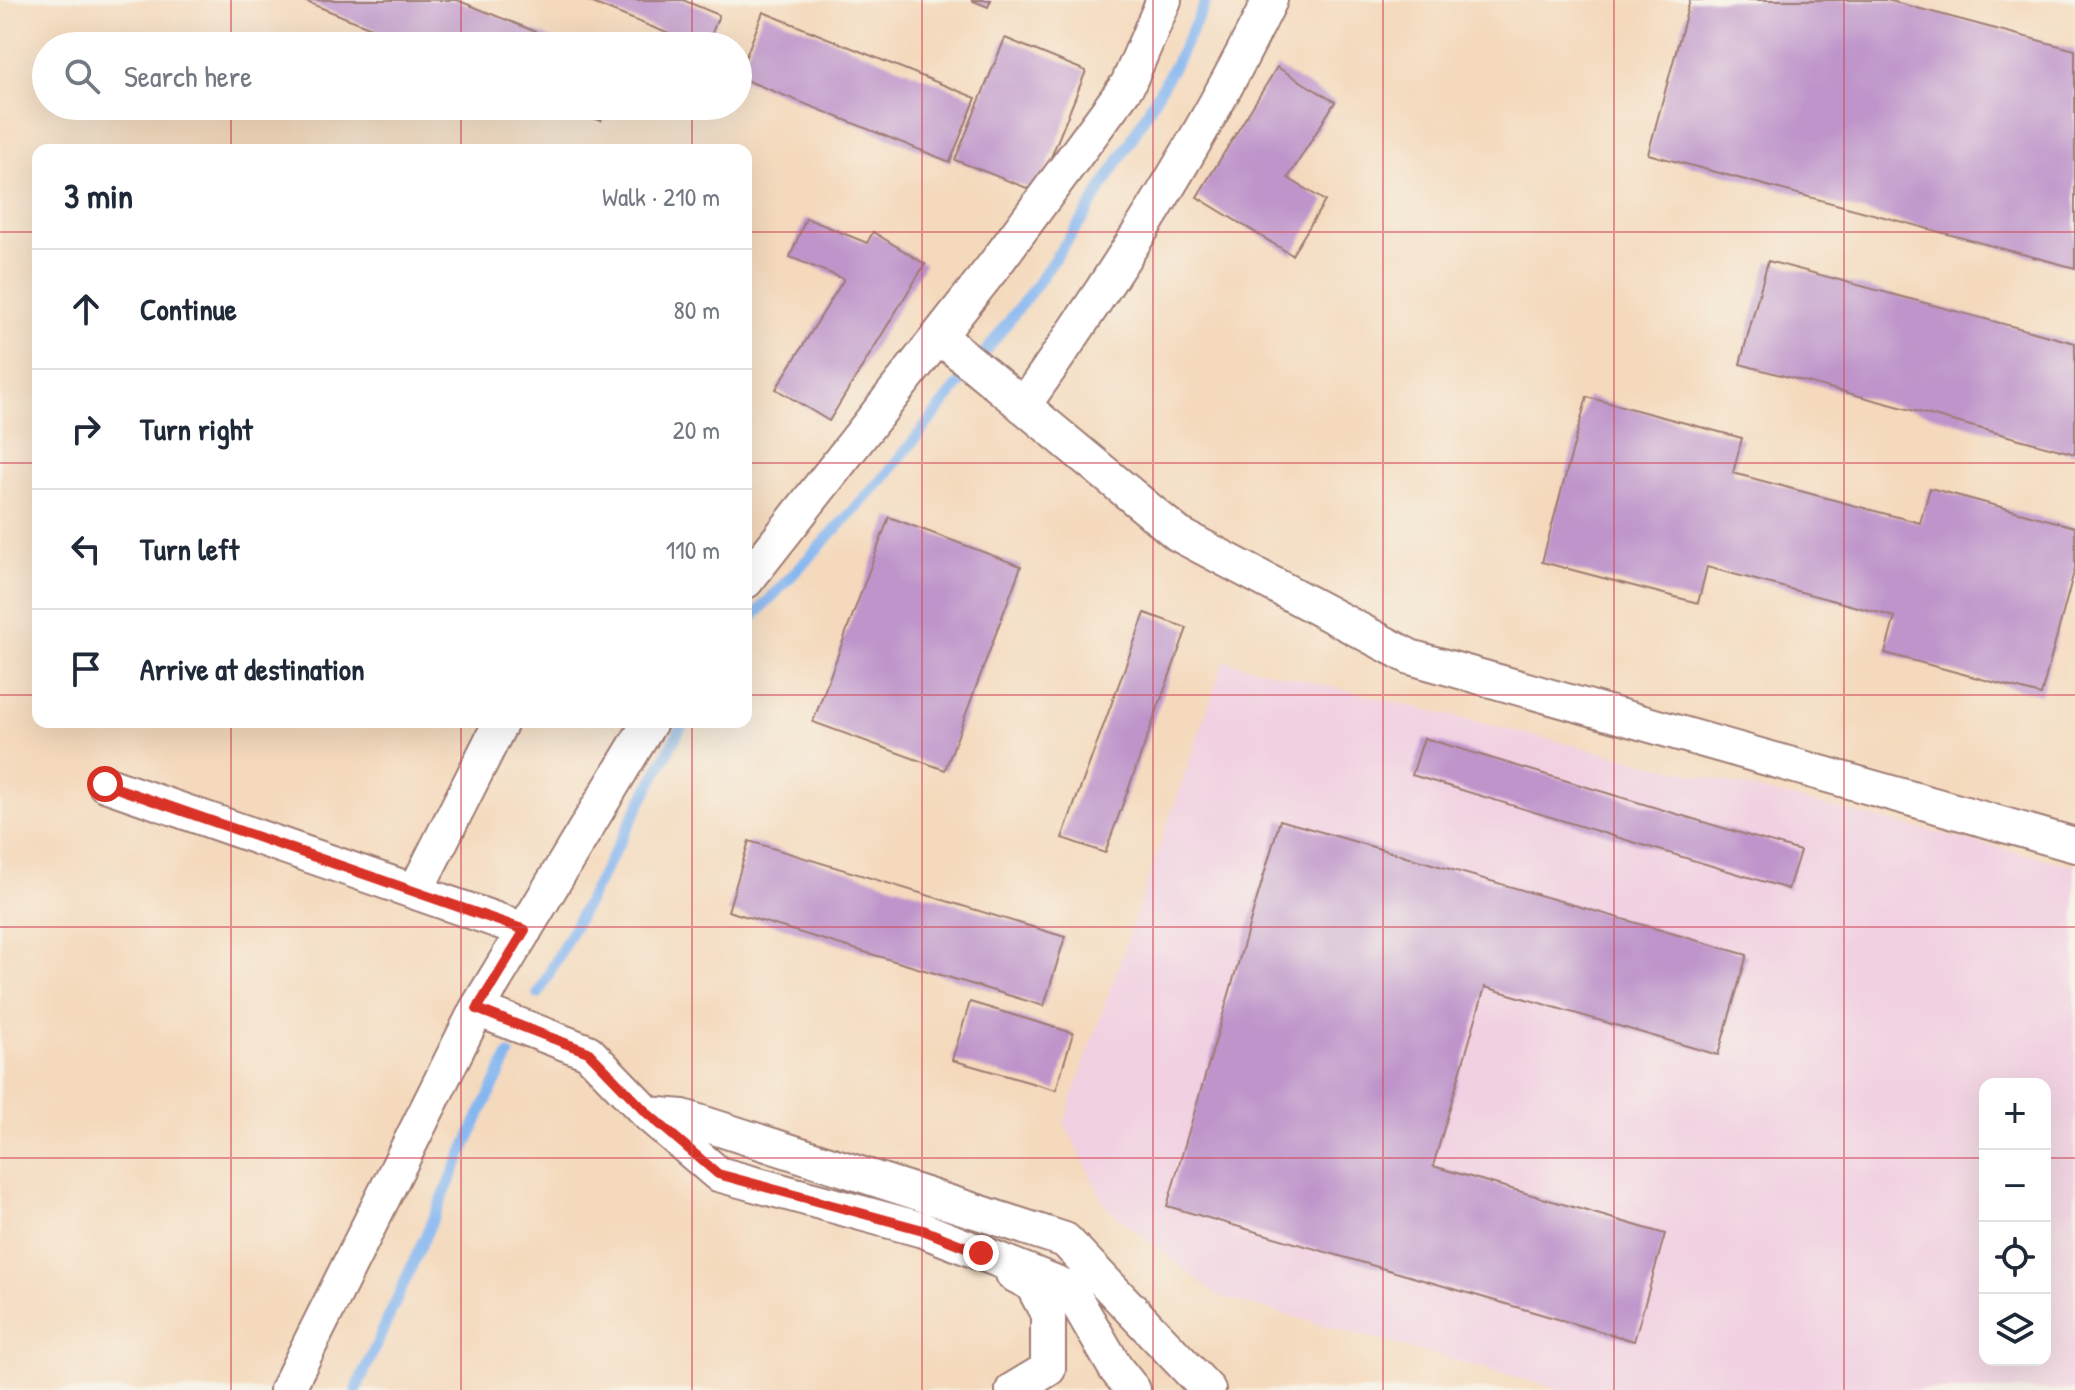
<!DOCTYPE html>
<meta charset="utf-8">
<style>
body{margin:0;font-family:"Patrick Hand",sans-serif;background:#f6f6f7;color:#1f2937}
.controls{position:absolute;right:24px;bottom:24px;display:grid;overflow:hidden;border-radius:16px;box-shadow:0 8px 32px #0002}
.controls button{width:72px;height:72px;display:grid;place-items:center;padding:0;border:0;border-bottom:2px solid #e0e1e3;background:#fff;color:#1f2937;font:40px sans-serif}
.stop{position:absolute;width:24px;height:24px;margin:-18px;border:6px solid #d93025;border-radius:50%;background:#fff}
.stop.end{background:#d93025;border-color:#fff;box-shadow:0 2px 8px #0008}
.list{margin:0;padding:0;list-style:none}
h2{display:flex;justify-content:space-between;align-items:center;height:104px;margin:0;padding:0 32px;font-size:34px}
h2 small{font-size:26px;font-weight:400;color:#747a83}
.list li{display:grid;grid-template-columns:52px 1fr auto;gap:24px;align-items:center;box-sizing:border-box;height:120px;padding:0 32px;border-top:2px solid #e0e1e3}
.list b{display:block;font-size:30px;white-space:nowrap}
.list em{font-size:26px;font-style:normal;color:#747a83}
.icon{flex:none;width:44px;height:44px;fill:none;stroke:currentColor;stroke-width:2;stroke-linecap:round;stroke-linejoin:round}
.map{position:relative;flex:none;width:2075px;height:1390px;overflow:hidden}
.search{position:absolute;background:#fff;box-shadow:0 8px 32px #0002;left:32px;top:32px;width:720px;height:88px;display:flex;align-items:center;gap:20px;box-sizing:border-box;padding:0 28px;border-radius:44px;color:#747a83;font-size:30px}
.panel{position:absolute;background:#fff;box-shadow:0 8px 32px #0002;left:32px;top:144px;width:720px;height:584px;border-radius:16px}
.map>svg:first-child{display:block}
.built{fill:#f1d0e2;fill-rule:evenodd}
.lines{fill:none;stroke-linecap:round;stroke-linejoin:round}
.stream{stroke:#84b6f0;stroke-width:11}
.building{fill:#be94ca}
.street-casing{stroke:#9f7c74;stroke-width:38}
.street{stroke:#fff;stroke-width:34}
.route{stroke:#d93025;stroke-width:10}
.grid{fill:none;stroke:#d1495b;stroke-width:2;stroke-opacity:0.55}
</style>
<div class="map">
<svg width="2075" height="1390" viewBox="0 0 2075 1390">
<rect width="100%" height="100%" fill="#f7f3e8"/>
<filter id="ink" filterUnits="userSpaceOnUse"><feTurbulence type="fractalNoise" baseFrequency=".0125" numOctaves="2"/><feDisplacementMap in="SourceGraphic" scale="16" xChannelSelector="R" yChannelSelector="G"/><feConvolveMatrix kernelMatrix="1 2 1 2 8 2 1 2 1" color-interpolation-filters="sRGB"/></filter>
<filter id="wash" filterUnits="userSpaceOnUse"><feTurbulence type="fractalNoise" baseFrequency=".006" numOctaves="4" result="noise"/><feDisplacementMap in="SourceGraphic" scale="32" xChannelSelector="R" yChannelSelector="G"/><feGaussianBlur stdDeviation="1.8" result="paint"/><feColorMatrix in="noise" values="0 0 0 0 0 0 0 0 0 0 0 0 0 0 0 0 0 1.4 0 .05"/><feComposite in="paint" operator="in"/></filter>
<g filter="url(#wash)">
<rect width="100%" height="100%" fill="#f4d9bc"/>
<path class="built" d="M1224 661 2075 866V1390H1564L1218 1296 1106 1207 1064 1122ZM1985 1084H2045V1360H1985Z"/>
<g class="lines">
<path class="stream" d="M746 627 751 619 881 481 986 351 1037 284 1086 214 1130 142 1175 64 1207 0
M538 994 684 722
M356 1390 481 1112 509 1055"/>
</g>
<g id="blocks">
<path class="building" d="M302 0H457L571 46H416Z
M585 0H683L719 15 707 46H699Z
M971 0H991L988 7Z
M1690 0H1887L2075 50V268L1648 154Z
M763 12 976 98 950 162 738 77Z
M1005 38 1086 71 1037 192 955 160Z
M1277 67 1335 102 1288 178 1325 201 1292 255 1197 197Z
M565 106H607L601 121Z
M806 218 867 243 873 232 925 264 829 421 776 389 844 279 790 257Z
M1768 261 2075 343V454L1740 364Z
M1587 397 1742 438 1733 473 1920 523 1930 488 2075 527V568L2041 695 1885 653 1895 617 1707 567 1698 603 1542 562Z
M889 517 1021 566 945 770 813 722Z
M1145 613 1187 628 1105 853 1062 838Z
M1424 738 1800 851 1788 889 1412 775Z
M1280 820 1747 955 1718 1055 1485 987 1433 1166 1665 1234 1634 1341 1167 1206Z
M749 841 1065 937 1044 1006 728 911Z
M970 1002 1073 1033 1056 1090 952 1060Z"/>
</g>
</g>
<g filter="url(#ink)">
<use href="#blocks" fill-opacity="0" stroke="#9f7c74" stroke-width="2"/>
<g class="lines">
<defs>
<path id="street" d="M939 336 1178 534 1410 657 2075 845
M1023 406C1115 276 1200 143 1270 0
M746 581 993 267 1128 84 1164 0
M105 784 525 930
M415 892 501 722
M477 1009 588 1052 648 1114 718 1174 923 1230 1069 1288 1116 1369 1133 1390
M648 1114 683 1117 1065 1240 1208 1390
M1013 1274 1032 1284 1048 1314V1369L1013 1390
M287 1390 477 1009 650 722"/>
</defs>
<use href="#street" class="street-casing"/>
<use href="#street" class="street"/>
</g>
</g>
<g class="lines" filter="url(#ink)">
<path class="route" d="M105 784 525 930 477 1009 588 1052 648 1114 718 1174 923 1230 981 1253"/>
</g>
<path class="grid" d="M231 0V46M461 0V46M692 0V46M922 0V1390M1153 0V1390M1383 0V1390M1614 0V1390M1844 0V1390M231 106V150M461 106V150M692 106V150M0 232H38M746 232H2075M0 463H38M746 463H2075M0 695H38M746 695H2075M231 722V1390M461 722V1390M692 722V1390M0 927H2075M0 1158H1985M2045 1158H2075"/>
</svg>
<div class="controls">
<button>+</button>
<button>−</button>
<button><svg class="icon" aria-label="locate" viewBox="0 0 24 24"><circle cx="12" cy="12" r="6"/><path d="M12 2v4M12 18v4M2 12h4M18 12h4"/></svg></button>
<button><svg class="icon" aria-label="layers" viewBox="0 0 24 24"><path d="M12 4l9 5-9 5-9-5zM3 14l9 5 9-5"/></svg></button>
</div>
<div class="stop" style="left:105px;top:784px"></div>
<div class="stop end" style="left:981px;top:1253px"></div>
<div class="search"><svg class="icon" aria-label="search" viewBox="0 0 24 24"><circle cx="10" cy="10" r="6"/><path d="M15 15l6 6"/></svg>Search here</div>
<section class="panel">
<h2>3 min<small>Walk · 210 m</small></h2>
<ul class="list">
<li><svg class="icon" aria-label="ahead" viewBox="0 0 24 24"><path d="M12 20V5M6 11l6-6 6 6"/></svg><div><b>Continue</b></div><em>80 m</em></li>
<li><svg class="icon" aria-label="right" viewBox="0 0 24 24"><path d="M7 20v-9h11M14 6l5 5-5 5"/></svg><div><b>Turn right</b></div><em>20 m</em></li>
<li><svg class="icon" aria-label="left" viewBox="0 0 24 24"><path d="M17 20v-9H6M10 6l-5 5 5 5"/></svg><div><b>Turn left</b></div><em>110 m</em></li>
<li><svg class="icon" aria-label="arrive" viewBox="0 0 24 24"><path d="M6 21V4h12l-3 4 3 4H6"/></svg><div><b>Arrive at destination</b></div></li>
</ul>
</section>
</div>
